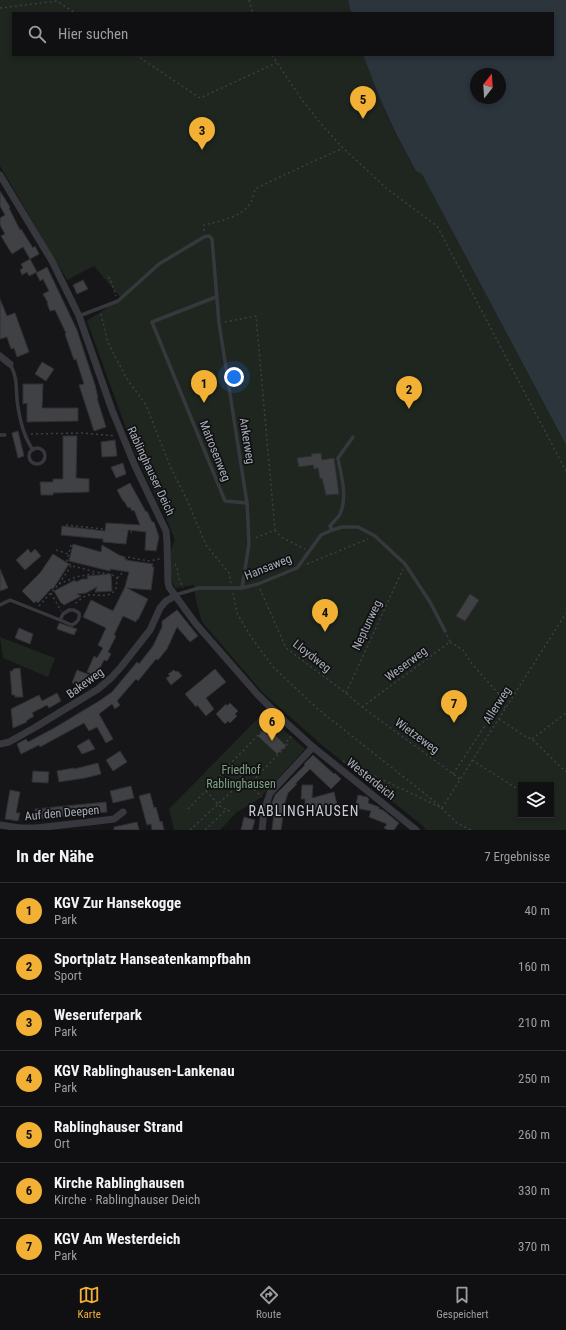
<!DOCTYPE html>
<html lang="de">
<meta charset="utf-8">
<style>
body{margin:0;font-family:"Roboto Condensed",sans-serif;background:#1e1e20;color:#f1f3f6}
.controls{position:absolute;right:12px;bottom:12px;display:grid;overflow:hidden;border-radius:0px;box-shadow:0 2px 6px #0003}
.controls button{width:36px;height:36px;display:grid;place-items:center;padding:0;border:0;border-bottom:1px solid #303032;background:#101012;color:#f1f3f6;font:20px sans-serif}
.compass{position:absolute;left:470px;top:68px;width:36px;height:36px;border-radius:50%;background:#101012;box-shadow:0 2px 6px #0003;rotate:17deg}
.you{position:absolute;left:234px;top:377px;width:14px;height:14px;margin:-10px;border:3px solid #fff;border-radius:50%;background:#1a73e8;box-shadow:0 0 0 6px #1a73e833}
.badge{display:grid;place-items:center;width:26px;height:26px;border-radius:50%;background:#f2b134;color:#111;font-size:13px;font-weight:700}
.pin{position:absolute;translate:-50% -33px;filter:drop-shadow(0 1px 2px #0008)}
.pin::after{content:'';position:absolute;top:21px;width:14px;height:12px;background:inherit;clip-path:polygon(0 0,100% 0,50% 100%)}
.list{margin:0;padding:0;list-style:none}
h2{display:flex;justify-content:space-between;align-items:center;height:52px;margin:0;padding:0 16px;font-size:17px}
h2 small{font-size:13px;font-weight:400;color:#9c9d9f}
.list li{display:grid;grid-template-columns:26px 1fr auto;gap:12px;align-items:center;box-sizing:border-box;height:56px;padding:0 16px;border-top:1px solid #303032}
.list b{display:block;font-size:15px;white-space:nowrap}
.list p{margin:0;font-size:13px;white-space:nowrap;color:#9c9d9f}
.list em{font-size:13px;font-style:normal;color:#9c9d9f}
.icon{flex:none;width:22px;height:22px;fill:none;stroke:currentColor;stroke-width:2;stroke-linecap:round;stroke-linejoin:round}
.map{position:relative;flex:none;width:566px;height:830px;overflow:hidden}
.search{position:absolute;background:#101012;box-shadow:0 2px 6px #0003;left:12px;right:12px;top:12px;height:44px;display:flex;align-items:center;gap:10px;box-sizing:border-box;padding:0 14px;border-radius:0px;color:#9c9d9f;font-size:15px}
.sheet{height:444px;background:#101012}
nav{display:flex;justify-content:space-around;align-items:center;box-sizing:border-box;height:56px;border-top:1px solid #303032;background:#101012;font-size:11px;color:#9c9d9f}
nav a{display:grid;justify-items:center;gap:2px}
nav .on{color:#f2b134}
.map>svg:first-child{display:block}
.green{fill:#1e261f;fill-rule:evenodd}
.water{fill:#2c353c;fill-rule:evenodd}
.building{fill:#404145;stroke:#303034}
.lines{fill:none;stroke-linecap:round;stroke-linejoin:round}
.path{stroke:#3d3f44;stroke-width:1.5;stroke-dasharray:2 3;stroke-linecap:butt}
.lane{stroke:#37383d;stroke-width:3.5}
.street{stroke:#37383d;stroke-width:7}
.labels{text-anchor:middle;stroke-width:3.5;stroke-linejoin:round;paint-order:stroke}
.street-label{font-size:12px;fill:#a8adb8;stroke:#111113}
.park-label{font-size:12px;fill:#7fa381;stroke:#111113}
.quarter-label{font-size:14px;letter-spacing:1px;fill:#c9ccd4;stroke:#111113}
</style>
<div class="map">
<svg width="566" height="830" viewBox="0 0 566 830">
<rect width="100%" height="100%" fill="#161618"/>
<path class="green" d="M0 0H348L351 13H13V55H363L378 94 396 135 416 171 422 173 566 445V830H426L423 826 323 746 263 693 202 622 196 601 194 585 175 588C169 576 168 552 175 540L167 520 135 453 87 321 121 298 94 266 67 280 0 166ZM521 785H551V815H521Z
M0 637 55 658 48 677 3 658Z
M264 712 305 749 259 799 237 812 220 830H174L169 809Z"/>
<path class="water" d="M348 0H566V445L422 174 416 171 396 134 378 94 363 55H553V13H351ZM476 74H500V98H476Z"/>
<path class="building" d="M0 191 10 207 9 208 20 230 21 229 33 248 35 246 39 254 30 259 37 272 29 276 27 272 22 275 20 270 23 268 21 264 30 259 23 247 12 254 1 236 5 234 0 225V218L5 215 0 206Z
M47 267 77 330 95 385 98 398H97L106 427 94 431 79 385 84 384 76 359 74 360 65 334 66 333 55 310 50 311 47 303H48L43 294 49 291 43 279 40 281 36 273Z
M83 280 88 289 77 294 73 285Z
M0 299 7 316 15 313 29 352 17 357 14 348 11 349 7 337 0 339Z
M42 362 54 369 46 381 35 374Z
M23 384H43L42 408H78V421L27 422V403L23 404Z
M18 431 24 456 18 458 12 433Z
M63 436H77L76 478 89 479V492L53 493V495H41L40 482H53V479H63Z
M115 440 117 456 102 457 101 442Z
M321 453 322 460 334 458 339 494 326 495 322 478 320 479 318 468 314 469 313 465 299 467 297 458 312 456 311 454Z
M123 463 126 474 116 478 111 467Z
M130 483 146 512 147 511 152 522H154L159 537 156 551 145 550 146 532 128 530 126 544 103 542V539L61 535 62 526 105 531 106 523 140 525 134 510 132 511 130 507 128 508 124 501H123L117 490Z
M73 544 101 552 102 545 119 555 125 557V560L153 564 152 567H154L151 590 127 588 148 599 138 620 137 619 136 622 123 616 114 635 116 636 108 652 111 654 107 661 104 660 97 674 95 673 94 675 87 672 94 656 97 658 103 648 98 645 106 628 83 617 91 600 113 611 125 587 129 572 110 569V571L69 561Z
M28 549 31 553 35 549 41 556 25 570 16 560Z
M53 554 69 564 53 589 52 588 38 603 36 601 34 603 22 591 40 573Z
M0 569 8 588 0 591Z
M111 574 112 591 95 592 97 587 86 593 77 594 81 596 64 605 62 603H61L54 591 75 580 76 582 82 579H88L87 576Z
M470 594 479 600 465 621 456 616Z
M177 610 198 636 190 642 177 627 167 649 158 660 156 659 138 681 136 679 117 701 120 705 115 709 112 704 99 714 113 739 106 743 97 727 89 731 84 723 40 747 39 745 21 754 17 744 26 739 28 742 56 727 99 701 112 692 137 662 139 664 153 646 162 627V621Z
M59 623 77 629 74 635 57 629Z
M19 628 33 634 30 644 15 638Z
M20 668 23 697H15V695H12L10 671H13V669Z
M215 669 226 682 206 698 214 709 206 716 197 705 196 707 185 694Z
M77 670 90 675 87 683 84 682 82 686 72 683Z
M174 670 176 672 178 671 182 676 171 685 166 678 170 676 168 674Z
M57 693 61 701 49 708 47 705 32 713 34 716 26 721 27 722 13 728 11 709 39 695 42 701Z
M230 703 238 711 235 714 237 716 230 723 228 721 225 724 216 714 226 704 227 706Z
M267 727 286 746 277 754 258 736Z
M89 739 95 749 82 754 77 746Z
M120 751 127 762 113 771 106 760Z
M313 755 334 774 335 773 341 779 331 789 310 769 295 784H297L288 793 281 816H283L281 830H272L274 813 269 811 275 795 305 765 304 764Z
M98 763 101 774 85 778 59 782 57 771 74 768V769Z
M33 771 49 772 48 783 32 782Z
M302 785H313L312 798 334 792 337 804 314 810 305 809V799H301Z
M131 786 134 798 113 803 110 791Z
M10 790 20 792 16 813H20L18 821 5 819Z
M150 793 154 808 156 807 160 822 162 821 164 830H152L151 824 147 825 139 796Z
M358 795 367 797 369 799 368 803 379 807V809L383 810 399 823 394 830H388L384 828 387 824 369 817 371 811 355 808Z
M106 802 107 812 36 819 35 809Z
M244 817 255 820 252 830H241Z
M137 822 139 830H114V827Z"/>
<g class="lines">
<path class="path" d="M249 0 253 13
M0 8 57 1 75 13
M136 55 200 98 276 63
M272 55 302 100 321 124 343 148 386 188 437 226 566 471
M204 231V225C220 221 243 217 251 202 253 198 254 193 255 189L299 168 343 148
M108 278H110L116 296
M101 314 108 343 127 379 146 405 170 466 187 500 206 545 229 573 231 583
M225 322 256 316 275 530 253 539
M31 434 83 433 115 436
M66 525 132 532
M275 530 281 537 305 549
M71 545 67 561 71 566C79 567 87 570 96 572 104 574 110 572 117 578L116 589C109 599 98 594 88 595 83 596 78 602 74 604
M56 550 68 554
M175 564 177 567 179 578 183 588
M307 564 368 539
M117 578C125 572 125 566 127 557L149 561 160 559
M59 584 76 577 97 573
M260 589 286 648 346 693 362 707 460 779
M51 593 61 611
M233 593 237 613 251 637 273 667 319 710 434 801 457 823 471 830
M39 606 59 584 71 566
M450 642 463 650 472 664 498 693 513 698
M346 693 403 569
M498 693 505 708
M362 707 450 642 447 635
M499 719 526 737 532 739 566 772
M532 739 566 713
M472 760 519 790
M343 761 440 807
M229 765 262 797
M453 774 502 700
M249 785 287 745 285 743 292 736
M206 791 222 808 227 809 232 814
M442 808 566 613
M188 809 225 771 229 765 267 726 270 729 277 722
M190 830 244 780
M205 830 227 809"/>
<path class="lane" d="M216 297 152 322 225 501 247 503
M79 316 118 301 159 264 204 237 209 236 212 239 219 323 247 503 249 544 242 588
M10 364C17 376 16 385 17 400 19 416 23 436 33 450
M0 435H5
M29 456a8 8 0 1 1 16 0a8 8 0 1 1-16 0Z
M332 530 330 526C333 522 338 518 340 514 348 496 341 476 338 458L353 437
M175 595 199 588H242L258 584 297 568 321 535 332 530 342 527H358L375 536 405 564 430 602 445 631
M0 605 10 600 60 620
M69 610H74L79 613C80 619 78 622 72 625L60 620 63 614Z"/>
<path class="street" d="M0 175 52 261 79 316 112 410 135 466 166 531 167 542 168 582 169 587 196 624 257 694 281 718 313 747 416 830
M0 356 10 364
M0 744 9 742 34 728 98 689 111 678 121 667 150 630 160 608 166 601 175 596
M0 825 20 828H36L98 821 114 819 123 812
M262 830 264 811 270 793 313 747"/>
</g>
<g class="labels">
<g class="street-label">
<text transform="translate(247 441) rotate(81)" y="4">Ankerweg</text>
<text transform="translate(215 451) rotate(68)" y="4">Matrosenweg</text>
<text transform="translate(151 471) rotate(65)" y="4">Rablinghauser Deich</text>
<text transform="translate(268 567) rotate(-22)" y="4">Hansaweg</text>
<text transform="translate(367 625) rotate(-65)" y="4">Neptunweg</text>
<text transform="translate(312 656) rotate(38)" y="4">Lloydweg</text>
<text transform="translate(406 664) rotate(-37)" y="4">Weserweg</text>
<text transform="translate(85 683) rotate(-36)" y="4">Bakeweg</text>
<text transform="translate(497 705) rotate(-57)" y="4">Allerweg</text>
<text transform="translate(417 736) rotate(36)" y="4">Wietzeweg</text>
<text transform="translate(371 779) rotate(39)" y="4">Westerdeich</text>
<text transform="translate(62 813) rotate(-5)" y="4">Auf den Deepen</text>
</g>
<g class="park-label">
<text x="241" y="774">Friedhof<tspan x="241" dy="14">Rablinghausen</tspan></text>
</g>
<g class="quarter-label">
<text x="304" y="816">RABLINGHAUSEN</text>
</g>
</g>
</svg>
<div class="controls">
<button><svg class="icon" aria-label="layers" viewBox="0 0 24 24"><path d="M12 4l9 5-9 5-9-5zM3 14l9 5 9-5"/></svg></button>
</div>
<svg class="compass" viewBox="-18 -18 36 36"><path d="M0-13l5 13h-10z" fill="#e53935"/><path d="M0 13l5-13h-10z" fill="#9c9d9f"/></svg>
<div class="you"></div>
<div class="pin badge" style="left:204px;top:403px">1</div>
<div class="pin badge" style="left:409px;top:409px">2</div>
<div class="pin badge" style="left:202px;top:150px">3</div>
<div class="pin badge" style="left:325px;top:632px">4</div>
<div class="pin badge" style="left:363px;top:119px">5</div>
<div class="pin badge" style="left:272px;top:741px">6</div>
<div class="pin badge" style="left:454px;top:723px">7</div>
<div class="search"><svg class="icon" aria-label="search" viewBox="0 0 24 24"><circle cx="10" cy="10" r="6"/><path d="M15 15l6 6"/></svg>Hier suchen</div>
</div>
<section class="sheet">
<h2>In der Nähe<small>7 Ergebnisse</small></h2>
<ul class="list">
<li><span class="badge">1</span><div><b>KGV Zur Hansekogge</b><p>Park</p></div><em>40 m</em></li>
<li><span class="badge">2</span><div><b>Sportplatz Hanseatenkampfbahn</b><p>Sport</p></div><em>160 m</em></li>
<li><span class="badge">3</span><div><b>Weseruferpark</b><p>Park</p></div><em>210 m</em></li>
<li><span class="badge">4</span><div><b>KGV Rablinghausen-Lankenau</b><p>Park</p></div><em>250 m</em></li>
<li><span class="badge">5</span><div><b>Rablinghauser Strand</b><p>Ort</p></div><em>260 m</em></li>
<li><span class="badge">6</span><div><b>Kirche Rablinghausen</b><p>Kirche · Rablinghauser Deich</p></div><em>330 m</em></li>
<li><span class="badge">7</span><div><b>KGV Am Westerdeich</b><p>Park</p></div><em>370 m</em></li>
</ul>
</section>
<nav>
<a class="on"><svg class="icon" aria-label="map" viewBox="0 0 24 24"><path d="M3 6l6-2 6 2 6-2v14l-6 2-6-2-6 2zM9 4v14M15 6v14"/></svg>Karte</a>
<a><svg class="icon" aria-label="directions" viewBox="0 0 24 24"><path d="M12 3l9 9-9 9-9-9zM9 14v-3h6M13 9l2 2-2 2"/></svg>Route</a>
<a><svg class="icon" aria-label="saved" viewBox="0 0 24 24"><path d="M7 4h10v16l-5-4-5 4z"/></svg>Gespeichert</a>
</nav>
